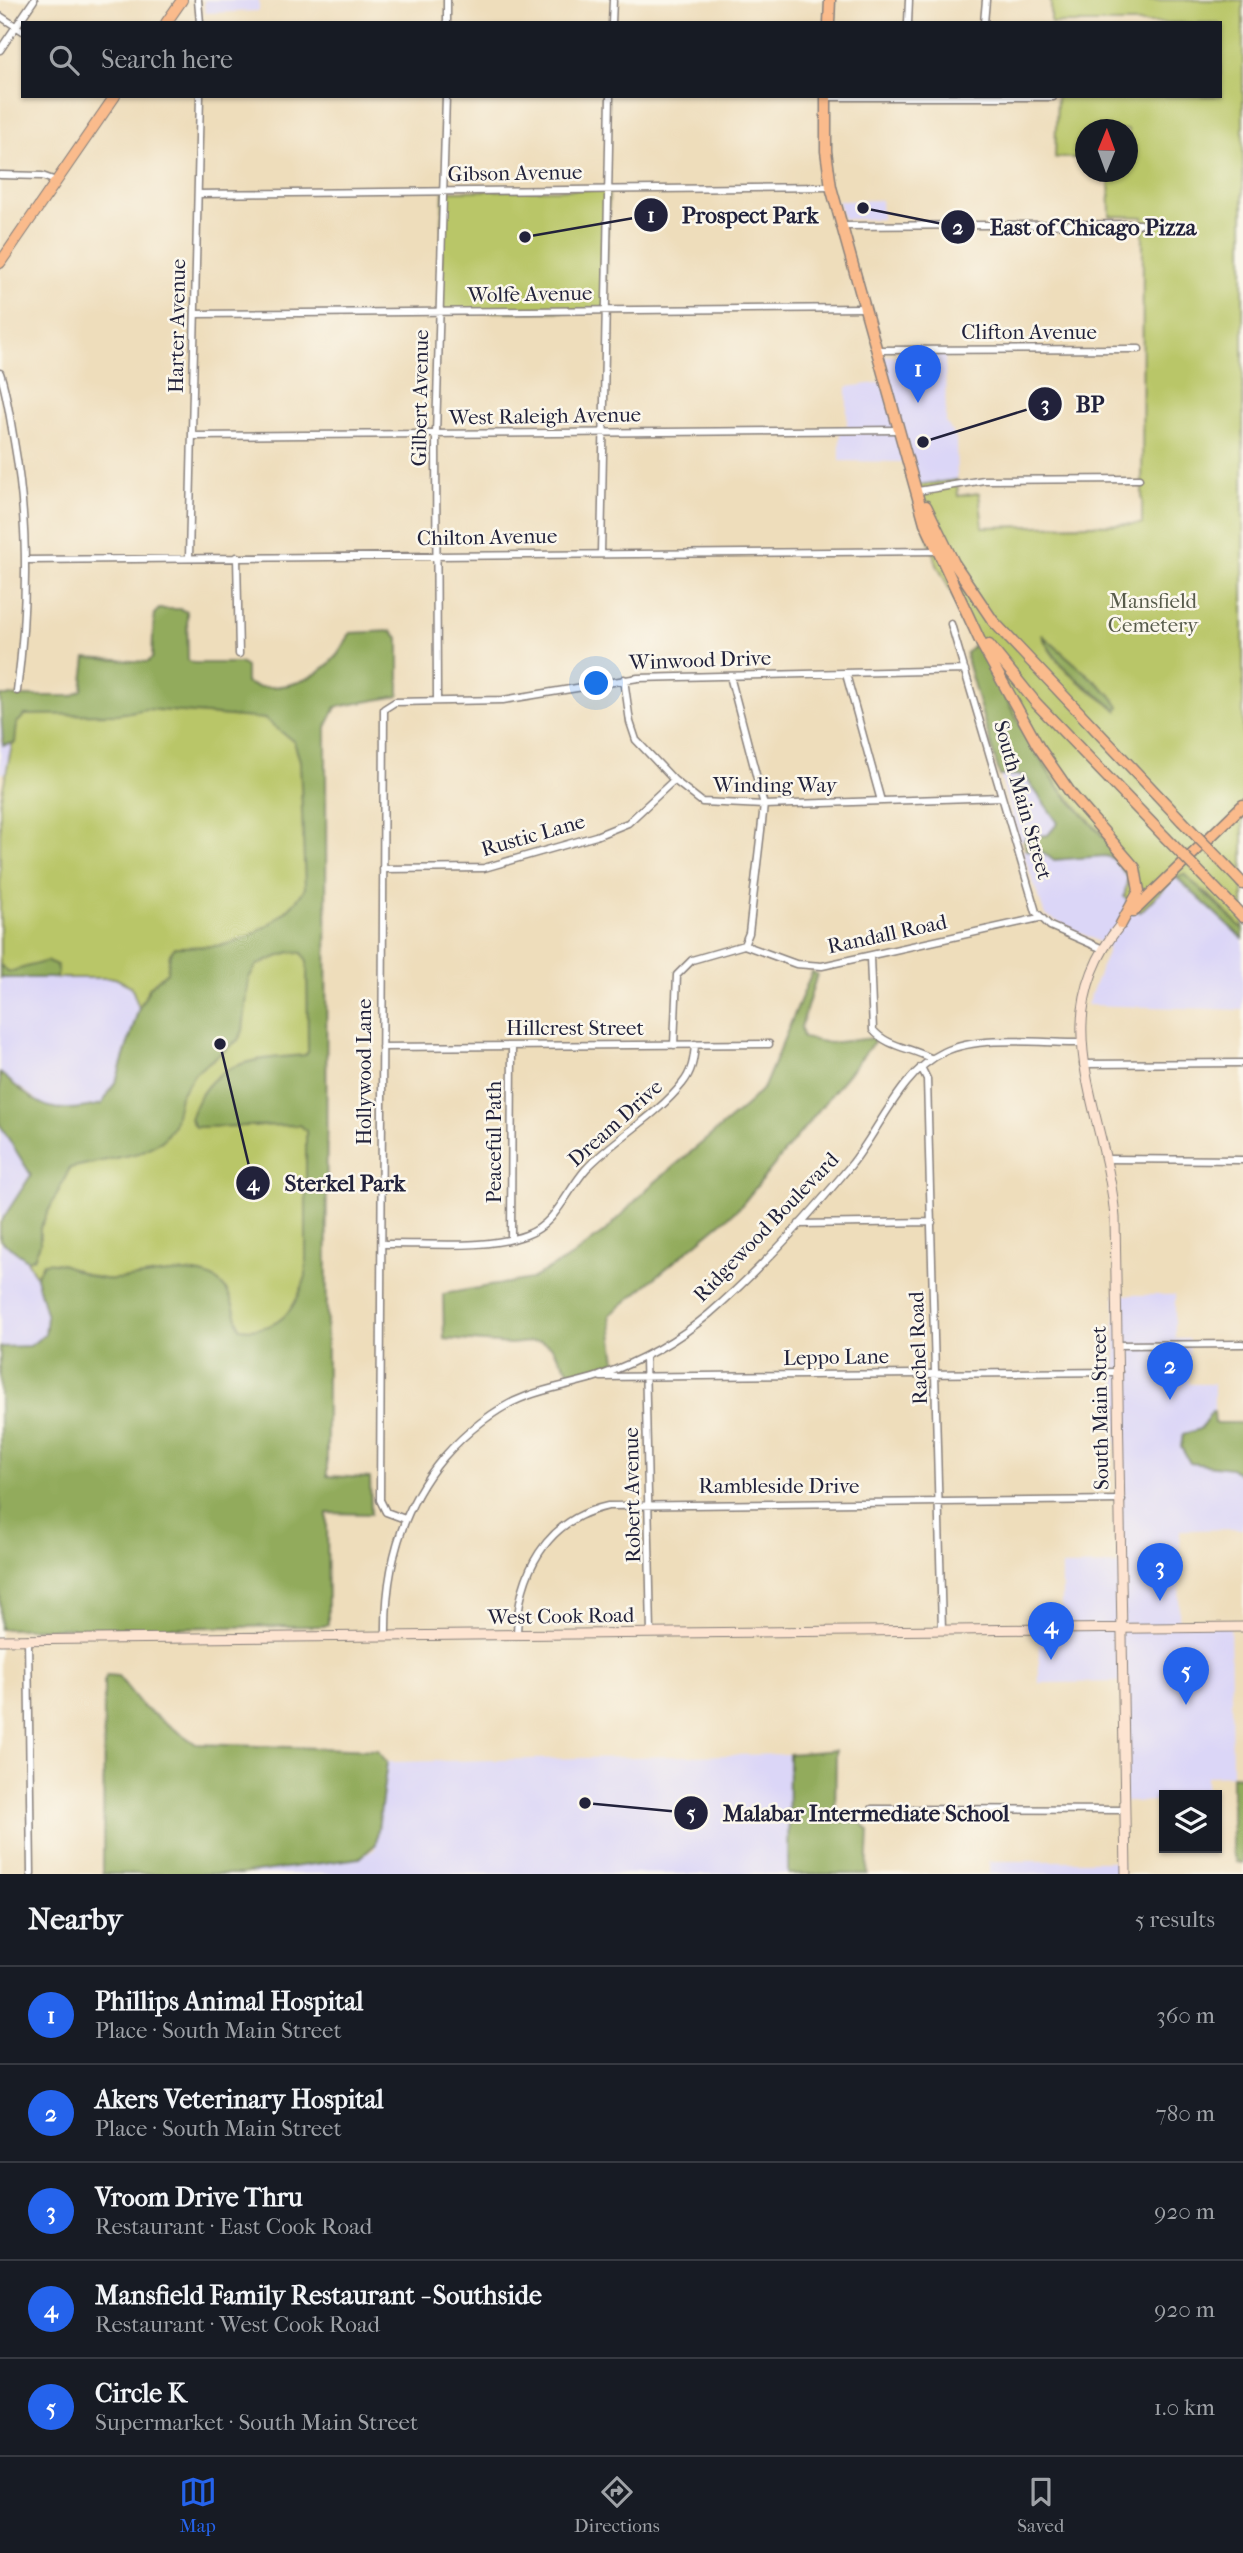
<!DOCTYPE html>
<meta charset="utf-8">
<style>
body{margin:0;font-family:"IM FELL French Canon",serif;background:#242831;color:#f1f3f6}
.controls{position:absolute;right:21px;bottom:21px;display:grid;overflow:hidden;border-radius:0px;box-shadow:0 2px 5px #0004}
.controls button{width:63px;height:63px;display:grid;place-items:center;padding:0;border:0;border-bottom:2px solid #363941;background:#171b24;color:#f1f3f6;font:35px sans-serif}
.compass{position:absolute;left:1075px;top:119px;width:63px;height:63px;border-radius:50%;background:#171b24;box-shadow:0 2px 5px #0004;rotate:1deg}
.you{position:absolute;left:597px;top:684px;width:24px;height:24px;margin:-18px;border:5px solid #fff;border-radius:50%;background:#1a73e8;box-shadow:0 0 0 10px #1a73e833}
.badge{display:grid;place-items:center;width:46px;height:46px;border-radius:50%;background:#2563eb;color:#fff;font-size:23px;font-weight:700}
.pin{position:absolute;translate:-50% -58px;filter:drop-shadow(0 2px 4px #0008)}
.pin::after{content:'';position:absolute;top:37px;width:24px;height:21px;background:inherit;clip-path:polygon(0 0,100% 0,50% 100%)}
.list{margin:0;padding:0;list-style:none}
h2{display:flex;justify-content:space-between;align-items:center;height:91px;margin:0;padding:0 28px;font-size:30px}
h2 small{font-size:23px;font-weight:400;color:#9ea1a6}
.list li{display:grid;grid-template-columns:46px 1fr auto;gap:21px;align-items:center;box-sizing:border-box;height:98px;padding:0 28px;border-top:2px solid #363941}
.list b{display:block;font-size:26px;white-space:nowrap}
.list p{margin:0;font-size:23px;white-space:nowrap;color:#9ea1a6}
.list em{font-size:23px;font-style:normal;color:#9ea1a6}
.icon{flex:none;width:38px;height:38px;fill:none;stroke:currentColor;stroke-width:2;stroke-linecap:round;stroke-linejoin:round}
.map{position:relative;flex:none;width:1243px;height:1874px;overflow:hidden}
.search{position:absolute;background:#171b24;box-shadow:0 2px 5px #0004;left:21px;right:21px;top:21px;height:77px;display:flex;align-items:center;gap:18px;box-sizing:border-box;padding:0 24px;border-radius:0px;color:#9ea1a6;font-size:26px}
.sheet{height:581px;background:#171b24}
nav{display:flex;justify-content:space-around;align-items:center;box-sizing:border-box;height:98px;border-top:2px solid #363941;background:#171b24;font-size:19px;color:#9ea1a6}
nav a{display:grid;justify-items:center;gap:4px}
nav .on{color:#2563eb}
.map>svg:first-child{display:block}
.built{fill:#dbd6f7}
.green{fill:#b9c668;stroke:#6e7452;stroke-width:2;fill-rule:evenodd}
.forest{fill:#92ab5c;stroke:#5a664c;stroke-width:2}
.lines{fill:none;stroke-linecap:round;stroke-linejoin:round}
.street-casing{stroke:#88807b;stroke-width:9}
.secondary-casing{stroke:#88807b;stroke-width:11}
.primary-casing{stroke:#88807b;stroke-width:12}
.highway-casing{stroke:#88807b;stroke-width:13}
.street{stroke:#fff;stroke-width:6}
.secondary{stroke:#fde4d1;stroke-width:9}
.primary{stroke:#fabb8c;stroke-width:10}
.highway{stroke:#fabb8c;stroke-width:10}
.highway-bridge-casing{stroke:#88807b;stroke-width:13;stroke-linecap:butt}
.highway-bridge{stroke:#fabb8c;stroke-width:10}
.labels{text-anchor:middle;stroke-width:5;stroke-linejoin:round;paint-order:stroke}
.street-label{font-size:21px;fill:#22223b;stroke:#fbf7ec}
.park-label{font-size:21px;fill:#575b4b;stroke:#fbf7ec}
.leader{fill:none;stroke:#22223b;stroke-width:2.5}
.callout-dot{fill:#22223b;stroke:#fbf7ec;stroke-width:2.5}
.mark-label{font-size:21px;text-anchor:middle;font-weight:bold;fill:#fff}
.callout-label{font-size:23px;text-anchor:middle;font-weight:bold;fill:#22223b;stroke:#fbf7ec;stroke-width:5;stroke-linejoin:round;paint-order:stroke}
</style>
<div class="map">
<svg width="1243" height="1874" viewBox="0 0 1243 1874">
<rect width="100%" height="100%" fill="#fbf7ec"/>
<filter id="ink" filterUnits="userSpaceOnUse"><feTurbulence type="fractalNoise" baseFrequency=".0143" numOctaves="2"/><feDisplacementMap in="SourceGraphic" scale="14" xChannelSelector="R" yChannelSelector="G"/><feConvolveMatrix kernelMatrix="1 2 1 2 8 2 1 2 1" color-interpolation-filters="sRGB"/></filter>
<filter id="wash" filterUnits="userSpaceOnUse"><feTurbulence type="fractalNoise" baseFrequency=".00686" numOctaves="4" result="noise"/><feDisplacementMap in="SourceGraphic" scale="28" xChannelSelector="R" yChannelSelector="G"/><feGaussianBlur stdDeviation="1.57" result="paint"/><feColorMatrix in="noise" values="0 0 0 0 0 0 0 0 0 0 0 0 0 0 0 0 0 1.4 0 .05"/><feComposite in="paint" operator="in"/></filter>
<g filter="url(#wash)">
<rect width="100%" height="100%" fill="#edb"/>
<path class="built" d="M204 0H259V11L205 13Z
M881 200 882 219H843L838 201Z
M945 355 946 422 956 439 957 480 911 486 905 462 840 461V431H847V387L884 382 877 356Z
M0 716 4 723 1 742 12 745 7 777 4 773 0 774Z
M1024 775 1058 823 1052 833 1019 841 1000 776Z
M1026 850 1041 851 1053 860 1105 856 1116 860 1128 877 1124 898 1176 877 1243 939V1010L1087 1005 1109 947 1045 915 1022 851Z
M0 978H115L131 986 139 1008 117 1079 102 1104 77 1110H51L0 1073Z
M0 1125 31 1175 0 1223Z
M0 1240 27 1260 36 1277 47 1317 45 1334 30 1346 0 1347Z
M1115 1295H1175V1339H1189V1384H1214V1412L1210 1413 1204 1427 1198 1432H1187L1190 1463 1231 1468 1243 1477V1529L1180 1530 1179 1621H1230L1232 1775 1206 1776V1795H1164V1801L1125 1802 1124 1682 1039 1683V1628H1062V1566L1119 1565Z
M789 1754 788 1874H241L360 1858 375 1849 387 1762Z
M989 1861H1121V1874H989Z"/>
<path class="green" d="M1051 0H1243V929L1208 894 1176 877 1140 912 1124 897 1128 877 1112 858 1117 851 1058 786 1026 736 937 565 911 486 957 480 958 496 979 493 983 527 1142 524 1143 217 1110 216 1109 172H1128V130H1086L1085 158H1055L1057 96H1220V23H1051ZM1043 636 1111 695 1117 710C1092 693 1053 666 1043 636Z
M609 189 605 311 440 312 443 191Z
M309 693 314 1359 36 1277 27 1260 41 1180 102 1104 117 1079 139 1008 131 986 115 978H0V802L22 697Z"/>
<path class="forest" d="M159 609H180L187 612 188 660 193 663H240L246 667V683C256 688 262 687 273 687 308 685 336 666 350 633L392 631 399 639V696L336 707 326 727 327 1476 370 1478 371 1514 327 1513 328 1624 324 1626 0 1629V1347L30 1346 45 1334 47 1317 36 1277 43 1263C66 1259 81 1277 104 1279 138 1282 201 1257 225 1288 233 1298 236 1316 240 1328 280 1333 295 1310 306 1276V1131L299 1125 195 1127 190 1119C209 1060 251 1059 305 1055L308 1052 307 962 302 953 290 952 257 965 249 978 243 1031 238 1040 195 1073 180 1096 174 1125 162 1141 139 1153 70 1168 40 1228V1244L34 1258 27 1260 0 1240V1223L31 1175 0 1125V1073C41 1106 48 1117 102 1104L117 1079 139 1008 150 987 167 972 170 954 175 947C193 946 214 948 231 943 257 935 292 912 305 888L300 761 294 742 265 719 146 709 119 714 25 715 17 723 15 743 3 745 0 696H72L82 690 86 658 148 662 152 658 154 614Z
M1042 635 1111 695 1119 707 1117 710C1090 688 1056 668 1042 635Z
M976 643 1026 736 1057 786 1117 852 1112 858 1105 856 1053 860 1041 851 1026 850 1024 840 1026 837 1048 835 1058 823 1024 775 1000 776 967 662 966 653Z
M1184 874 1243 929V939L1176 877Z
M47 961 57 965 58 973 54 978H0V965L9 972Z
M812 972 817 974 801 1027 803 1038 830 1043 873 1038 874 1042 740 1207 610 1315 616 1361 572 1375 551 1346 540 1341 510 1344 444 1339 443 1294 531 1279 571 1257 608 1229 648 1188 746 1106 764 1087Z
M1212 1411 1214 1412 1215 1423H1243V1477L1231 1468 1190 1463 1181 1447 1183 1434C1205 1428 1199 1431 1212 1411Z
M107 1675 118 1676 143 1707 196 1744 377 1750 387 1762 376 1844 360 1858 241 1874H103L104 1681Z
M836 1750 835 1821 861 1822 869 1831 867 1874H788L789 1754Z
M1232 1775 1243 1776V1863L1237 1862 1232 1853Z"/>
</g>
<g filter="url(#ink)">
<g class="lines">
<defs>
<path id="street" d="M198 0 200 23
M0 16 23 31
M447 23V0
M612 23 613 0
M908 23 909 0
M984 23 986 0
M0 50 34 0
M826 97H1053
M0 175 42 176 56 181
M198 194 831 187
M842 226 1140 224
M195 314 865 308
M877 350 1139 349
M0 373C7 394 10 418 14 441 29 525 28 606 17 691
M192 436 899 430
M918 491 984 480 1139 479
M601 554 610 96
M237 557 239 654
M189 558 200 96
M28 560 938 551
M951 624 1036 912 1050 926 1103 949
M846 674 881 801
M624 679 630 722 636 740 674 780 702 802 764 805 1001 797
M437 701 436 434 446 96
M383 869 484 868 596 836 628 823 674 780
M744 945 796 964 822 966 1039 918
M870 957 873 1030C887 1047 913 1048 932 1059
M674 1045 677 975 692 960 744 945 749 933 764 805 730 676
M382 1047 769 1044
M1083 1064 1243 1063
M921 1067 927 1079 942 1630
M1107 1159 1243 1160
M799 1224 932 1222
M511 1238 512 1046
M382 1244C425 1243 486 1250 526 1235 556 1224 566 1192 586 1169 615 1138 656 1117 682 1084 692 1072 694 1059 695 1044
M1118 1345 1243 1344
M645 1357 651 1633
M601 1377 1119 1372
M405 1519 386 1512 380 1500 384 709 395 702 503 700 638 678 965 670
M517 1634C518 1574 545 1520 608 1506L1122 1500
M386 1635C385 1571 401 1508 443 1458 465 1433 496 1407 527 1396 551 1387 575 1384 599 1376 638 1362 677 1341 709 1314 760 1270 808 1217 851 1165 880 1129 901 1072 944 1052 980 1035 1041 1043 1081 1043
M28 1639 31 1874
M872 1809 1125 1810"/>
<path id="secondary" d="M1121 924C1041 1021 1107 1111 1115 1218L1126 1874
M0 1640 1243 1627"/>
<path id="primary" d="M166 23 182 0
M0 263 115 96"/>
<path id="highway" d="M829 23 830 0
M826 96V151L831 187 925 523 981 643 1038 746 1072 795 1135 868 1139 891 1121 924
M926 506 954 563 993 621 1182 821
M989 645 1036 703 1165 837
M1225 865 1243 884
M1208 881 1243 917
M1133 912 1243 805"/>
</defs>
<use href="#street" class="street-casing"/>
<use href="#secondary" class="secondary-casing"/>
<use href="#primary" class="primary-casing"/>
<use href="#highway" class="highway-casing"/>
<use href="#street" class="street"/>
<use href="#secondary" class="secondary"/>
<use href="#primary" class="primary"/>
<use href="#highway" class="highway"/>
<defs>
<path id="highway-bridge" d="M1182 821 1225 865
M1165 837 1208 881"/>
</defs>
<use href="#highway-bridge" class="highway-bridge-casing"/>
<use href="#highway-bridge" class="highway-bridge"/>
</g>
</g>
<g class="labels">
<g class="street-label">
<text transform="translate(515 173) rotate(-1)" y="7">Gibson Avenue</text>
<text transform="translate(530 294) rotate(-1)" y="7">Wolfe Avenue</text>
<text transform="translate(177 326) rotate(-89)" y="7">Harter Avenue</text>
<text x="1029" y="339">Clifton Avenue</text>
<text transform="translate(420 398) rotate(-89)" y="7">Gilbert Avenue</text>
<text transform="translate(545 416) rotate(-1)" y="7">West Raleigh Avenue</text>
<text transform="translate(487 537) rotate(-1)" y="7">Chilton Avenue</text>
<text transform="translate(700 660) rotate(-2)" y="7">Winwood Drive</text>
<text x="775" y="792">Winding Way</text>
<text transform="translate(1023 800) rotate(74)" y="7">South Main Street</text>
<text transform="translate(533 835) rotate(-16)" y="7">Rustic Lane</text>
<text transform="translate(887 934) rotate(-12)" y="7">Randall Road</text>
<text x="575" y="1035">Hillcrest Street</text>
<text transform="translate(364 1072) rotate(-90)" y="7">Hollywood Lane</text>
<text transform="translate(615 1123) rotate(-42)" y="7">Dream Drive</text>
<text transform="translate(494 1142) rotate(-90)" y="7">Peaceful Path</text>
<text transform="translate(766 1227) rotate(-46)" y="7">Ridgewood Boulevard</text>
<text transform="translate(918 1348) rotate(-92)" y="7">Rachel Road</text>
<text transform="translate(836 1357) rotate(-1)" y="7">Leppo Lane</text>
<text transform="translate(1100 1408) rotate(-91)" y="7">South Main Street</text>
<text x="779" y="1493">Rambleside Drive</text>
<text transform="translate(632 1495) rotate(-91)" y="7">Robert Avenue</text>
<text transform="translate(561 1616) rotate(-1)" y="7">West Cook Road</text>
</g>
<g class="park-label">
<text x="1153" y="608">Mansfield<tspan x="1153" dy="24">Cemetery</tspan></text>
</g>
</g>
<path class="leader" d="M525 237L651 215M863 208L958 227M923 442L1045 404M220 1044L253 1183M585 1803L691 1813"/>
<g class="callout-dot">
<circle cx="525" cy="237" r="7"/>
<circle cx="863" cy="208" r="7"/>
<circle cx="923" cy="442" r="7"/>
<circle cx="220" cy="1044" r="7"/>
<circle cx="585" cy="1803" r="7"/>
<circle cx="651" cy="215" r="18"/>
<circle cx="958" cy="227" r="18"/>
<circle cx="1045" cy="404" r="18"/>
<circle cx="253" cy="1183" r="18"/>
<circle cx="691" cy="1813" r="18"/>
</g>
<g class="mark-label">
<text x="651" y="222">1</text>
<text x="958" y="234">2</text>
<text x="1045" y="411">3</text>
<text x="253" y="1190">4</text>
<text x="691" y="1820">5</text>
</g>
<g class="callout-label">
<text x="750" y="223">Prospect Park</text>
<text x="1093" y="235">East of Chicago Pizza</text>
<text x="1090" y="412">BP</text>
<text x="345" y="1191">Sterkel Park</text>
<text x="866" y="1821">Malabar Intermediate School</text>
</g>
</svg>
<div class="controls">
<button><svg class="icon" aria-label="layers" viewBox="0 0 24 24"><path d="M12 4l9 5-9 5-9-5zM3 14l9 5 9-5"/></svg></button>
</div>
<svg class="compass" viewBox="-18 -18 36 36"><path d="M0-13l5 13h-10z" fill="#e53935"/><path d="M0 13l5-13h-10z" fill="#9ea1a6"/></svg>
<div class="you"></div>
<div class="pin badge" style="left:918px;top:403px">1</div>
<div class="pin badge" style="left:1170px;top:1400px">2</div>
<div class="pin badge" style="left:1160px;top:1601px">3</div>
<div class="pin badge" style="left:1051px;top:1660px">4</div>
<div class="pin badge" style="left:1186px;top:1705px">5</div>
<div class="search"><svg class="icon" aria-label="search" viewBox="0 0 24 24"><circle cx="10" cy="10" r="6"/><path d="M15 15l6 6"/></svg>Search here</div>
</div>
<section class="sheet">
<h2>Nearby<small>5 results</small></h2>
<ul class="list">
<li><span class="badge">1</span><div><b>Phillips Animal Hospital</b><p>Place · South Main Street</p></div><em>360 m</em></li>
<li><span class="badge">2</span><div><b>Akers Veterinary Hospital</b><p>Place · South Main Street</p></div><em>780 m</em></li>
<li><span class="badge">3</span><div><b>Vroom Drive Thru</b><p>Restaurant · East Cook Road</p></div><em>920 m</em></li>
<li><span class="badge">4</span><div><b>Mansfield Family Restaurant - Southside</b><p>Restaurant · West Cook Road</p></div><em>920 m</em></li>
<li><span class="badge">5</span><div><b>Circle K</b><p>Supermarket · South Main Street</p></div><em>1.0 km</em></li>
</ul>
</section>
<nav>
<a class="on"><svg class="icon" aria-label="map" viewBox="0 0 24 24"><path d="M3 6l6-2 6 2 6-2v14l-6 2-6-2-6 2zM9 4v14M15 6v14"/></svg>Map</a>
<a><svg class="icon" aria-label="directions" viewBox="0 0 24 24"><path d="M12 3l9 9-9 9-9-9zM9 14v-3h6M13 9l2 2-2 2"/></svg>Directions</a>
<a><svg class="icon" aria-label="saved" viewBox="0 0 24 24"><path d="M7 4h10v16l-5-4-5 4z"/></svg>Saved</a>
</nav>
